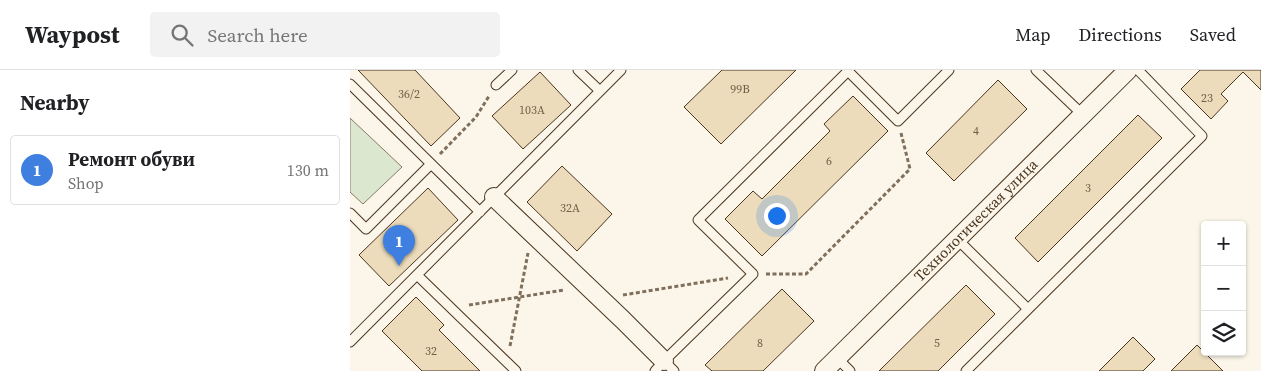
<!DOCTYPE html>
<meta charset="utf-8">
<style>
body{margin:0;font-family:"Source Serif 4",serif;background:#f2f2f2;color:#202124}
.controls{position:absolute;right:15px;bottom:15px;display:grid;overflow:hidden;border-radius:5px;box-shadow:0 1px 4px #0004}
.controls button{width:45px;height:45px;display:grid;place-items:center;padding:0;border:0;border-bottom:1px solid #e0e0e0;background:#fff;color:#202124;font:25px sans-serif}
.you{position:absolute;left:426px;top:145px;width:18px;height:18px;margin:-12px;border:4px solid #fff;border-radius:50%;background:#1a73e8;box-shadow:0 0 0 8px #1a73e833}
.badge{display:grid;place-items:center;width:32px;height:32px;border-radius:50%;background:#0f766e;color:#fff;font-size:16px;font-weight:700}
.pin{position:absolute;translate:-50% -41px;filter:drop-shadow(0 1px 2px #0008)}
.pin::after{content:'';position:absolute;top:26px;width:18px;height:15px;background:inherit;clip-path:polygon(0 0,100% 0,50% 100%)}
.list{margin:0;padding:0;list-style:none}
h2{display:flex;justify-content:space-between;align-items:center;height:65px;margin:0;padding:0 20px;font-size:21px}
h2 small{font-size:16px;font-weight:400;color:#757577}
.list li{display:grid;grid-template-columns:32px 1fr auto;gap:15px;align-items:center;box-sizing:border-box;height:70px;margin:0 10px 10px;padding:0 10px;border:1px solid #e0e0e0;border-radius:5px}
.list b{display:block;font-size:19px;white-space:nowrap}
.list p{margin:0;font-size:16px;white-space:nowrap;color:#757577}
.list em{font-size:16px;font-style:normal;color:#757577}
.icon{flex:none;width:28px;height:28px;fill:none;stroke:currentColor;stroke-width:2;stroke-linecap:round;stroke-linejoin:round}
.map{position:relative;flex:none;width:911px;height:301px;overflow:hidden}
header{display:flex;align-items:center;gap:30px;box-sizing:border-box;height:70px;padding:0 25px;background:#fff;border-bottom:1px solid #e0e0e0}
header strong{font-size:24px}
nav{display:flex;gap:28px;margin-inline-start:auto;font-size:18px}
.search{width:350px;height:45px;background:#f2f2f2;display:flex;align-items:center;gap:12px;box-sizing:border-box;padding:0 18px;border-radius:5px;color:#757577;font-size:19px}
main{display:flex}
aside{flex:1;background:#fff}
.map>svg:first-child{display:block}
.green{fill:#dce7d0;stroke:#887966}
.building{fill:#ecdcbc;stroke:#4a3520}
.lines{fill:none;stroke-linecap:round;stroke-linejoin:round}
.service-casing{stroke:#4a3520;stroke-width:11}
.minor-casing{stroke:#4a3520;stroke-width:20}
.path{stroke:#7f6f5c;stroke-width:3;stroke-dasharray:4 2.5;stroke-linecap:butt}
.service{stroke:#fbf6e9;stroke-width:9}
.minor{stroke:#fbf6e9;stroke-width:18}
.labels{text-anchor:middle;stroke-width:4;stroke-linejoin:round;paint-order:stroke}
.number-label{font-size:12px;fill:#725f47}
.street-label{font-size:15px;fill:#4a3520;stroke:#fbf6e9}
</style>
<header>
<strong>Waypost</strong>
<div class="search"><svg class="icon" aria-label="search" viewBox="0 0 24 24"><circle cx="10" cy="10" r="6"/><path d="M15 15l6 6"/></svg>Search here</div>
<nav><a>Map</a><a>Directions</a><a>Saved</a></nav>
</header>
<main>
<aside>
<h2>Nearby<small></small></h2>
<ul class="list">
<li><span class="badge" style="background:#3f7fe0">1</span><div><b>Ремонт обуви</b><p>Shop</p></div><em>130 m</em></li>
</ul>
</aside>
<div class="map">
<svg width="911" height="301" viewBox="0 0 911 301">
<rect width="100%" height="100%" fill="#fbf6e9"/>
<path class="green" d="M0 48 52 97 13 134 0 122Z"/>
<path class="building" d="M8 0H65L110 48 81 76Z
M372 0H446L371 74 334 37Z
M850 0H911V20L893 2 871 24 878 31 861 49 831 19Z
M190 2 221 35 173 79 142 46Z
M648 10 677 39 604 111 576 83Z
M503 26 538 61 412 186 375 149 403 121 412 129 480 61 474 54Z
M788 45 812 68 688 192 665 168Z
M212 96 262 144 227 181 177 132Z
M78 118 108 150 39 216 9 185Z
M616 215 645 244 588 301H529Z
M432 219 464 251 413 301H362L355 295Z
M66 227 94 255 89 260 130 301H72L32 261Z
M783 267 805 289 793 301H749Z
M847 275 873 301H821Z"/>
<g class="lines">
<defs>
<path id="service" d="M228 0 250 21
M686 0 733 45
M0 14 130 142
M146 15 162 0
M0 143 16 159 81 94
M607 169 678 239
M67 205 166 301
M0 272 271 0
M487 288 500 301
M314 291 403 204 348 150 498 1 548 51 599 0
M305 301 314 291 324 301
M616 301 852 66 788 0"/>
<g id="minor">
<path d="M144 127 273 250 314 291"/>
<path id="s1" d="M474 301 778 0"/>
</g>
</defs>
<use href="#service" class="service-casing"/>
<use href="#minor" class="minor-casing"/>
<path class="path" d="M90 84 126 47 139 26
M416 204H456L560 99 551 63
M273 225 378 208
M119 235 214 220
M160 276 178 183"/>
<use href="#service" class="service"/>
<use href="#minor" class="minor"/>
</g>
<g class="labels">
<g class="number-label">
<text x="390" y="23">99В</text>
<text x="59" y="28">36/2</text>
<text x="857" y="32">23</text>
<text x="182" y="44">103А</text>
<text x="626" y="65">4</text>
<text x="479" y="95">6</text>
<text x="738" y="122">3</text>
<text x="220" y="142">32А</text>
<text x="410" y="277">8</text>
<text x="587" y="277">5</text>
<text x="81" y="285">32</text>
</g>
<g class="street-label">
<text dy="5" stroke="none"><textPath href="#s1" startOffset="214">Технологическая улица</textPath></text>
</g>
</g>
</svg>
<div class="controls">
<button>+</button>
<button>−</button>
<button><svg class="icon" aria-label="layers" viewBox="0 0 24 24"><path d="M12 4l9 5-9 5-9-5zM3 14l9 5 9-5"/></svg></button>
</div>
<div class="you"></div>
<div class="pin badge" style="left:49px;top:196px;background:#3f7fe0">1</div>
</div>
</main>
